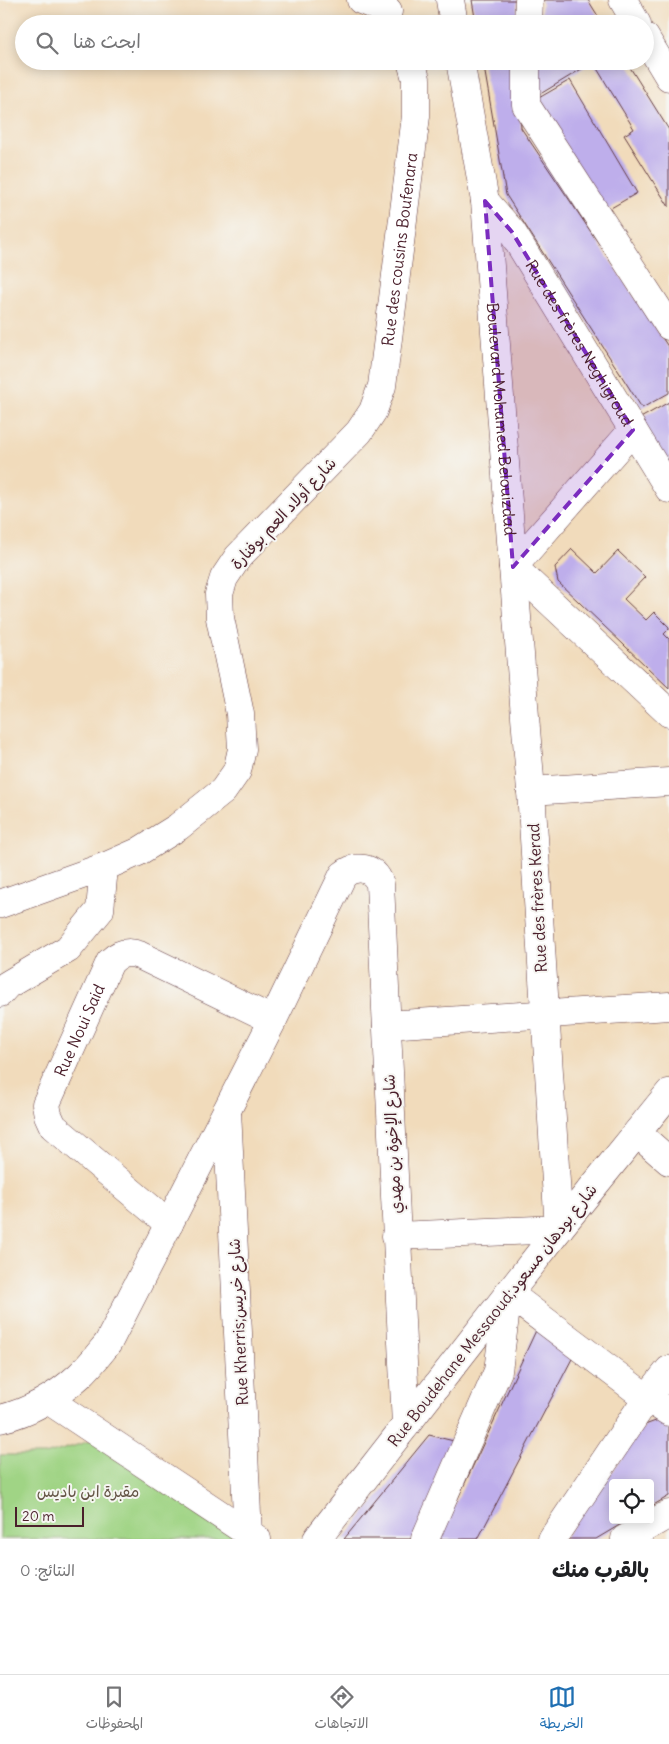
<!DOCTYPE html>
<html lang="ar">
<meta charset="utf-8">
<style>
body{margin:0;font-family:Delius,"Playpen Sans Arabic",sans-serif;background:#f2f2f2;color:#202124;direction:rtl}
.controls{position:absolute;right:15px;bottom:15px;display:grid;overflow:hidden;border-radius:5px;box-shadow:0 2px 12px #0003}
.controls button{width:45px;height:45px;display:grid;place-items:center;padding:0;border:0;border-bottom:1px solid #e0e0e0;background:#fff;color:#202124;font:25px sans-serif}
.scale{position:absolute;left:15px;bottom:12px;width:69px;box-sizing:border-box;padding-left:5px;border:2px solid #4a1f2b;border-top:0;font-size:14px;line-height:18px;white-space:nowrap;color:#4a1f2b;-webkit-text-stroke:4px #f6f6f2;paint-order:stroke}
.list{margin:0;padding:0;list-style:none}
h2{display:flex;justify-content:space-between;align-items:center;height:65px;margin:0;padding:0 20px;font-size:21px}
h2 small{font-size:16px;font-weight:400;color:#757577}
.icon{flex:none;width:28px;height:28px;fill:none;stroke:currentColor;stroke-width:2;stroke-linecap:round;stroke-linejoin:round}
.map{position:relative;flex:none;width:669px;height:1539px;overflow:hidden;direction:ltr}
.search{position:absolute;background:#fff;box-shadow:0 2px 12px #0003;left:15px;right:15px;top:15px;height:55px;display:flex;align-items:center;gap:12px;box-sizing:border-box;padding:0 18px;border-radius:28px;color:#757577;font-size:19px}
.sheet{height:135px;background:#fff}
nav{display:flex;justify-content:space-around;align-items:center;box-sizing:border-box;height:70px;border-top:1px solid #e0e0e0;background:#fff;font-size:14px;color:#757577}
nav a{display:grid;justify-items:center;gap:2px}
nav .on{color:#1f6fb2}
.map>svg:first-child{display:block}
.green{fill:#a0d485;stroke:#757a58}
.building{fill:#beaeeb}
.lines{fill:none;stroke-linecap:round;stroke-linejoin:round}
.minor-casing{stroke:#633b41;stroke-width:29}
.minor{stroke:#fff;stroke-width:28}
.marked{fill:#7b2cbf;fill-opacity:0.2;stroke:#7b2cbf;stroke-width:4;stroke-dasharray:10 6;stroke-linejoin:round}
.labels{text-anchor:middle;stroke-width:4;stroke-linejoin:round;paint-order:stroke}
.street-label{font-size:16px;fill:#4a1f2b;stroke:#f6f6f2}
.park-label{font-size:16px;fill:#645546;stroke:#f6f6f2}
</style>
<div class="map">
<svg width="669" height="1539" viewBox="0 0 669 1539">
<rect width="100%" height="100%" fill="#f6f6f2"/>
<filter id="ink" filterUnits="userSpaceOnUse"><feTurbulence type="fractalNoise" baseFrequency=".02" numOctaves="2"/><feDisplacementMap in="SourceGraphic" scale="10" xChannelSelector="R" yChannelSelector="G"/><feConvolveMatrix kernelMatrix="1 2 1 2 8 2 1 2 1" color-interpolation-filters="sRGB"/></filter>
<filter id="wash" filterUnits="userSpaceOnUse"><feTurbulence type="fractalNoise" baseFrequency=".0096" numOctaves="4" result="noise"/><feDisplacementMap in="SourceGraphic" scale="20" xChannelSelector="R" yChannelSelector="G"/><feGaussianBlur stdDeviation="1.12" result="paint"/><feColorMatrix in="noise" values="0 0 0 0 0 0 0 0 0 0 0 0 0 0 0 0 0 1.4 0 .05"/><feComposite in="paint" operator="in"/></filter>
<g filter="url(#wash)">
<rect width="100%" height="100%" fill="#f1dbbb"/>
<path class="green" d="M96 1439 251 1539H0V1455H45Z"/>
<g id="blocks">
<path class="building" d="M472 0H517L518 24H476Z
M542 0H588L603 24H541Z
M483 61H518L521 128 669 348V393L642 408 506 195Z
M539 61H626L669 130V207L624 135 634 129 593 62 537 96Z
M570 80 637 193 604 212 537 99Z
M669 402V471L637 420Z
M572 549 597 573 618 551 645 577 624 599 646 620 654 612 669 627V629L664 634 669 639V688L558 582 555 567Z
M539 1324 575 1353 478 1539H439Z
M661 1419 669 1425V1496L650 1507V1483H613V1520H628L596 1539H564L645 1425Z
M429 1435 458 1442 417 1539H344Z"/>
</g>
</g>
<g filter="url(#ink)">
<use href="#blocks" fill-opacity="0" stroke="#633b41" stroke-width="1"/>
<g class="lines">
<defs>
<g id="minor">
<path d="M361 0 388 11"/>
<path d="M450 0 454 24"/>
<path d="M623 0 637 24"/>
<path d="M528 24 529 0"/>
<path d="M645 37 669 77"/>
<path id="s1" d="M460 61 485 201 513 567 669 713"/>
<path d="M526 61V105L669 326"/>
<path id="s2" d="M485 201 512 232 669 489"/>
<path d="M531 791 669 782"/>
<path id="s3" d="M0 904 104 867 138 852 178 827 223 791 237 771 242 749 240 714 220 618 219 594 224 578 238 557 359 432 373 411 382 386 416 116V79L411 61"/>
<path d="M0 993 7 985 68 949 100 910 104 867"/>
<path d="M387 1025 669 1006"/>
<path d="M227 1111 248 1534"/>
<path d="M637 1133 669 1161"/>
<path id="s4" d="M169 1224 53 1126 48 1115 46 1104 110 962C119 953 128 951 139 955L273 1020"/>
<path d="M396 1236 559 1229 531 791 513 567 633 430"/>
<path d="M48 1400 257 1539"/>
<path d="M0 1419C29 1412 57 1396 79 1376 90 1366 99 1354 108 1343L273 1020 343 875C356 864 374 867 380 884L406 1425"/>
<path d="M317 1539 559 1229 669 1093"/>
<path d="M425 1539 498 1371 508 1293 647 1398 669 1412"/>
<path d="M552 1539 647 1398 669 1370"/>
<path d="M625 1539 669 1514"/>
</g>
</defs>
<use href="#minor" class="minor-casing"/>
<use href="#minor" class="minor"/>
</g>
</g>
<path class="marked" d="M485 201 512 232 633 430 513 567Z"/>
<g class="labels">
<g class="street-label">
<text dy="6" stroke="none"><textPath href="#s3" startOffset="862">Rue des cousins Boufenara</textPath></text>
<text dy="6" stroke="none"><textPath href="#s2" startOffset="171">Rue des frères Neghigroud</textPath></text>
<text dy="6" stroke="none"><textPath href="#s1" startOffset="361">Boulevard Mohamed Belouizdad</textPath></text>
<text transform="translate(283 513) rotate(-47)" y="6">شارع أولاد العم بوفنارة</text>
<text transform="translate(537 898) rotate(-93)" y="6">Rue des frères Kerad</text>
<text dy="6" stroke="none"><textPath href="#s4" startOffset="256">Rue Noui Said</textPath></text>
<text transform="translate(392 1144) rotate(-93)" y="6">شارع الإخوة بن مهدي</text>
<text transform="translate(492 1315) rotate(-52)" y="6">Rue Boudehane Messaoud;شارع بودهان مسعود</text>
<text transform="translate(238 1322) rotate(-93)" y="6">Rue Kherris;شارع خريس</text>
</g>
<g class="park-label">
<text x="88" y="1497">مقبرة ابن باديس</text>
</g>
</g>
</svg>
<div class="controls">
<button><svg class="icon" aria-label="locate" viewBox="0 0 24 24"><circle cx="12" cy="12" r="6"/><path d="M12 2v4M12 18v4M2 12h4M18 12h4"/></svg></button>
</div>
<div class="scale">20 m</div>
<div class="search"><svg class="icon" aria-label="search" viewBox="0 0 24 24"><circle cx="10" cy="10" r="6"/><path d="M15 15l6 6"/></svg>ابحث هنا</div>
</div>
<section class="sheet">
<h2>بالقرب منك<small>النتائج: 0</small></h2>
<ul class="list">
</ul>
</section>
<nav>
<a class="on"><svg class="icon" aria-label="map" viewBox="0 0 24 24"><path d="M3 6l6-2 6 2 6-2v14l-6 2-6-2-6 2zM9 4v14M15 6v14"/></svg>الخريطة</a>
<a><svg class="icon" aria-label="directions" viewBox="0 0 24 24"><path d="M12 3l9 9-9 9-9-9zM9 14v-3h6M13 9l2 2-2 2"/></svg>الاتجاهات</a>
<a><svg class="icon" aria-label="saved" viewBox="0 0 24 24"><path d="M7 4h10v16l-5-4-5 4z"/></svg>المحفوظات</a>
</nav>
